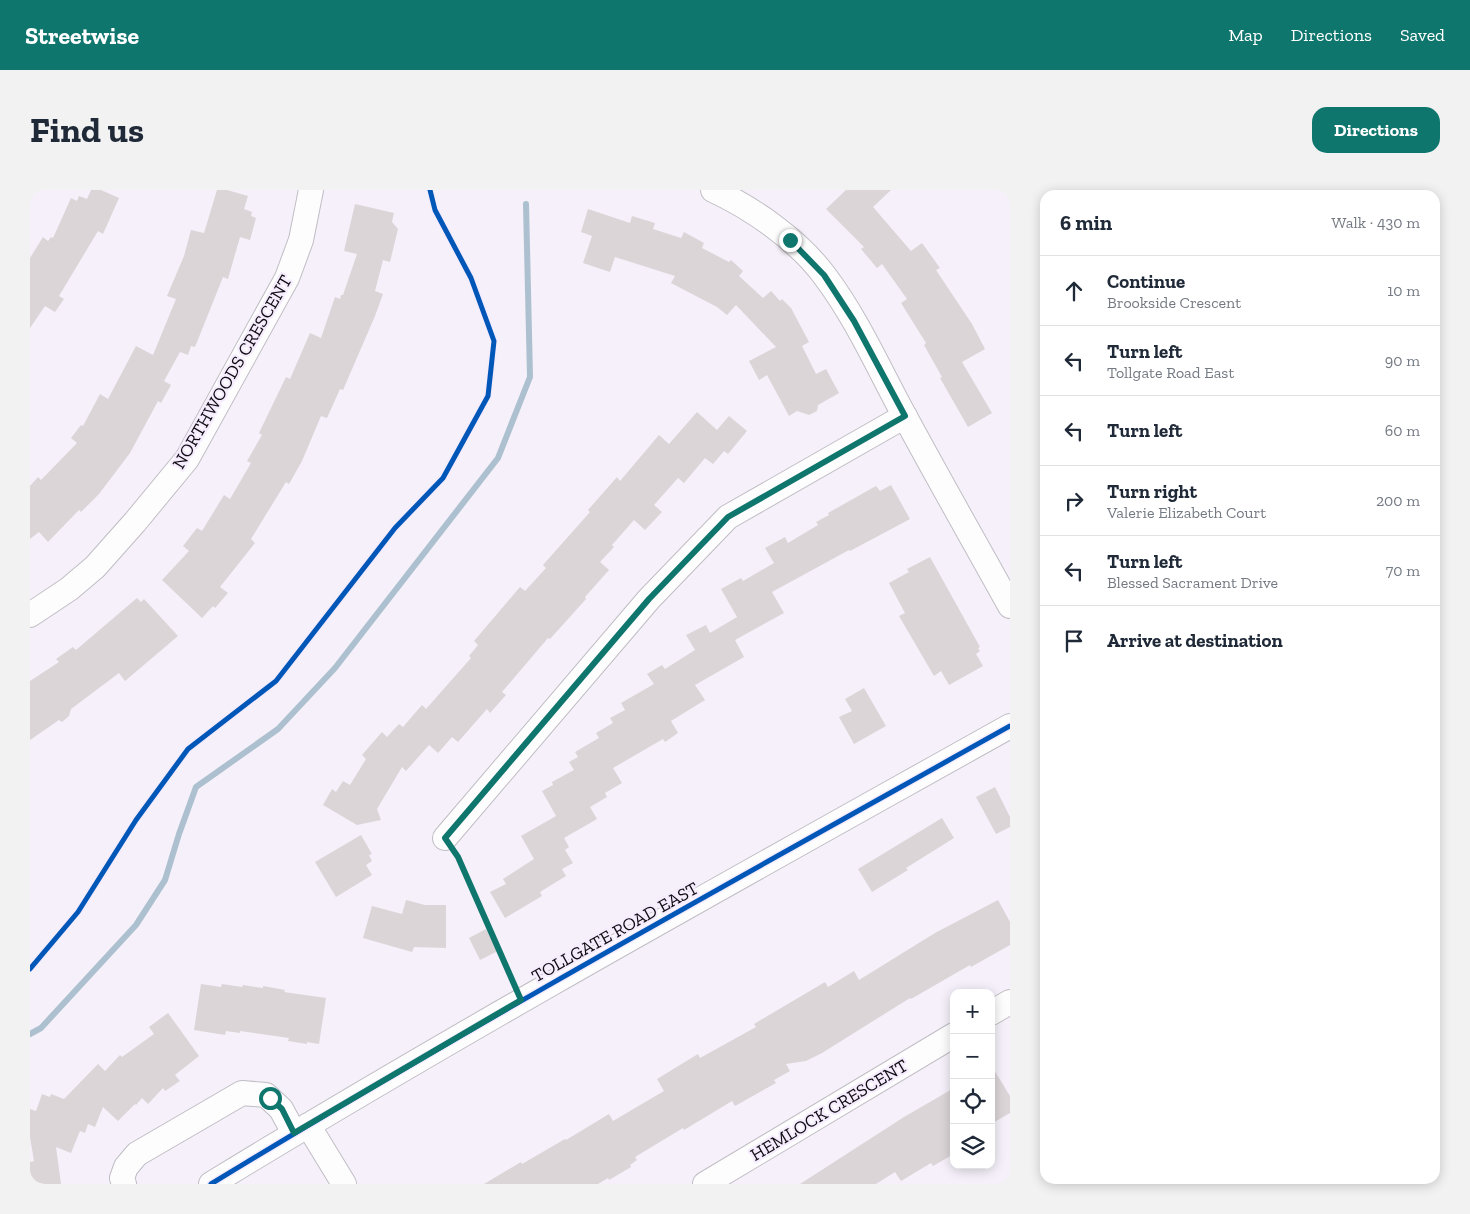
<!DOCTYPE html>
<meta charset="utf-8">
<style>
body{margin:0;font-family:"Zilla Slab",serif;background:#f2f2f3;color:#1f2937}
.controls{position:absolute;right:15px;bottom:15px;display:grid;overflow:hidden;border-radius:10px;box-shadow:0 2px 12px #0003}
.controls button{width:45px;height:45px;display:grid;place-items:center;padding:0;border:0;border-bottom:1px solid #e0e1e3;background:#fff;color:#1f2937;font:25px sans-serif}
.stop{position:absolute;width:15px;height:15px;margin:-11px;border:4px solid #0f766e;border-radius:50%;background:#fff}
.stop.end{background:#0f766e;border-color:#fff;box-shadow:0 1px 5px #0008}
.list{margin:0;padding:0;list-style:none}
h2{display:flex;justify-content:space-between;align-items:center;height:65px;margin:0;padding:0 20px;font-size:21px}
h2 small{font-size:16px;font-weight:400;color:#747a83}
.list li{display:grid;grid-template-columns:32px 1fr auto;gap:15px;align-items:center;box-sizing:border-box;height:70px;padding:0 20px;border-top:1px solid #e0e1e3}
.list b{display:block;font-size:19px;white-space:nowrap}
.list p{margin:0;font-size:16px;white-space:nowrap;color:#747a83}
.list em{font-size:16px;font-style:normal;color:#747a83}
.icon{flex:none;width:28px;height:28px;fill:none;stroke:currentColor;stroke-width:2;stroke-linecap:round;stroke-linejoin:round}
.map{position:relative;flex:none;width:980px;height:994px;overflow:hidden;border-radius:15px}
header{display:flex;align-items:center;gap:30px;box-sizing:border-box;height:70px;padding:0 25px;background:#0f766e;color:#fff}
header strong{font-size:24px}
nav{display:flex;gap:28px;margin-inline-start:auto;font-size:18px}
.intro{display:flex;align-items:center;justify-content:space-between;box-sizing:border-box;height:120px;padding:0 30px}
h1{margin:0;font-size:35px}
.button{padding:12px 22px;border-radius:15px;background:#0f766e;color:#fff;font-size:18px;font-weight:700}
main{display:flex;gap:30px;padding:0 30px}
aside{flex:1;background:#fff;border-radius:15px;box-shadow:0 2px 12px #0003}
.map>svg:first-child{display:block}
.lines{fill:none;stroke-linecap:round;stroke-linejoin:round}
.stream{stroke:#acc0cf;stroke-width:6}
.building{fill:#dbd5d8}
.minor-casing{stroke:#c1bdc4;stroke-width:26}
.path{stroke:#d1d0d3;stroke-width:3;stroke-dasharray:2.5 4;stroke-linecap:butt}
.minor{stroke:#fefdfe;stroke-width:24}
.cycleway-casing{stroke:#f5ecfd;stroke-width:8}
.cycleway{stroke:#0057b8;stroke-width:5}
.route{stroke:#0f766e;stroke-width:6}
.labels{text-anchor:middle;stroke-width:4.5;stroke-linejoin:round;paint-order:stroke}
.street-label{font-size:18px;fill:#0e0c11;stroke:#f5ecfd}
</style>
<header>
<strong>Streetwise</strong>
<nav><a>Map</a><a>Directions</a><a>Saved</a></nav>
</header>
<div class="intro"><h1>Find us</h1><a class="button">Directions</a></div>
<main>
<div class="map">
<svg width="980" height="994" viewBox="0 0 980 994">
<rect width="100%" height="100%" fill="#f5f0f9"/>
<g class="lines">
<path class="stream" d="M0 844 11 838 106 735 135 690 149 644 166 597 248 539 305 478 468 268 500 187 496 14"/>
</g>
<path class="building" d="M61 0H71L89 8 73 44 68 41 29 106 34 109 25 122 15 116 0 138V68L13 47 18 51 21 47 23 48 41 8 47 11 49 6 57 9Z
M187 0H197L218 6 214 19 222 22 221 26 226 28 220 50 210 47 198 89 193 87 165 157 161 156 158 165 150 162 134 191 141 195 131 213 128 211 100 263 69 304 51 322 49 320 18 352 9 342 0 349V296L8 287 11 290 47 253 41 248 51 235 53 236 70 204 78 209 106 156 123 165 146 109 137 106 154 66 161 40 174 43Z
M816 0H861L843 17 881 61 892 53 910 78 906 80 942 134 955 159 932 172 962 223 938 237 910 188 912 187 894 155 896 153 871 113 877 109 852 74 847 78 831 59 834 57 796 19Z
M325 14 364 23 362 32 368 39 360 72 353 70 345 101 353 104 345 126 313 200 310 199 297 228 291 226 272 271 259 294 256 292 221 349 225 353 190 397 198 403 185 418 183 416 172 428 132 390 159 361 153 356 167 338 172 341 194 305 200 309 221 273 217 271 232 245 229 243 256 187 260 189 280 143 291 148 305 107 310 109 311 105H313L327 64 314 61Z
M558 19 600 33 602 26 625 33 623 39 651 48 654 42 674 53 672 58 699 72 701 70 713 81 709 86 733 108 741 101 750 111 752 109 761 118 779 152 772 156 786 184 796 179 809 203 788 215 787 221 779 225 767 221 759 226 737 185 729 190 719 171 746 157 706 115 697 125 687 117 641 93 645 86 585 67 580 82 553 73 562 46 551 42Z
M667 222 687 240 699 226 717 241 698 264 694 261 683 274 675 268 654 293 648 288 624 315 632 322 615 340 604 330 582 355 584 357 570 372 579 380 555 407 556 409 520 449 518 448 472 502 476 505 460 523 457 519 428 552 422 547 408 563 399 555 376 581 372 577 347 619 351 630 327 635 293 615 302 599 306 602 313 591 320 595 336 569 332 565 352 542 357 547 369 534 373 537 392 515 396 519 441 468 439 466 448 455 444 451 490 397 495 401 516 378 513 375 560 322 558 320 587 287 590 291 629 245 639 254Z
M861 295 880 329 820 361 819 360 742 402 754 423 705 450 714 467 665 495 675 510 641 531 648 543 635 552 633 549 583 578 592 593 575 603 577 607 560 617 567 629 534 648 539 657 535 660 543 673 532 679 536 686 510 702 512 706 475 728 460 702 476 694 473 689 504 669 491 646 526 626 512 601 523 595 522 592 544 580 539 572 548 567 545 562 569 548 566 543 583 533 580 528 595 520 591 513 624 494 617 484 632 475 635 479 665 460 656 445 676 435 680 443 707 427 691 399 711 388 713 391 744 373 735 358 755 347 758 353 788 335 786 332 799 325 798 323 846 296 850 301Z
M900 367 950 457 948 458 950 461 946 464 953 476 919 495 911 481 904 486 869 426 875 423 859 393 879 382 877 379Z
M107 408 111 412 114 409 148 446 95 491 89 483 41 519 39 526 32 532 29 530 0 550V491L29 472 26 469 43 457 46 460Z
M834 498 856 536 824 554 809 527 822 521 815 509Z
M965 597 980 627V637L966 644 946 607Z
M912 628 924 648 876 678 878 680 842 702 828 679Z
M331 645 342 664 339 665 342 671 336 675 342 685 306 707 285 672Z
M376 710 395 715H416V758L384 757 382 762 333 748 342 716 372 724Z
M968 710 980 732V755L941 777 940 775 881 809 880 808 792 863 776 871 756 874 760 881 744 890 746 893 705 916 702 911 654 940 653 938 605 967 607 970 600 975 601 977 579 990 578 988 568 994H454L491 972 492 974 535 949 536 950 579 924 583 931 634 901 627 889 668 864 670 868 726 837 724 834 795 792 798 797 824 781 829 790 905 743Z
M456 739 468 761 450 770 439 748Z
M171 794 191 797 192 794 212 797 213 795 233 798V796L255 800 254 802 296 808 289 854 277 852V854L258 851 259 848 210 841V843L196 841 195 845 164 840Z
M138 823 169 866 145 885 150 891 135 901 133 898 118 914 112 908 106 915 105 914 88 931 73 917 65 937 58 934 55 943 50 941 41 963 26 957 31 994H0V972L4 971 0 947V919L6 921 12 904 20 907 21 904 34 909 68 874 75 881 90 865 92 867 124 844 119 837Z
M961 875 980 906V923L961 934Z
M924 898V964L903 976 901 973 871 991 865 982 846 994H770L874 927Z"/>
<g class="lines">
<defs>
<path id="minor" d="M683 0C722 18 768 50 794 85 826 127 848 177 873 223 908 288 944 351 980 416
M0 425 39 399 65 377 105 332 157 269 257 88 271 50 281 0
M415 648 619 409 698 327 875 226
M961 823 980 812
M278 935 314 994
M94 994 92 988 96 977 107 964 212 903 236 905 251 919 264 943
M181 994C443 834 712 686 980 536
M675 994 924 845"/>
</defs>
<use href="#minor" class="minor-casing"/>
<path class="path" d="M426 665 483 791"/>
<use href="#minor" class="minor"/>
<defs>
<path id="cycleway" d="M0 779 48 722 106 630 158 559 246 491 365 338 413 288 458 206 464 151 441 88 405 20 400 0
M181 994C443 834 712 686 980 536"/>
</defs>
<use href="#cycleway" class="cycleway-casing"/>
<use href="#cycleway" class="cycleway"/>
</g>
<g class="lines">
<path class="route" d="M240 908 252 919 264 943 491 810 428 667 415 648 619 409 698 327 875 226 824 131 794 85 760 50"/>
</g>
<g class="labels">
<g class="street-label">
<text transform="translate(202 182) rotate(-60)" y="6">NORTHWOODS CRESCENT</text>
<text transform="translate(585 742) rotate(-29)" y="6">TOLLGATE ROAD EAST</text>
<text transform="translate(799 920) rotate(-31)" y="6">HEMLOCK CRESCENT</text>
</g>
</g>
</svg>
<div class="controls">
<button>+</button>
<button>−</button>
<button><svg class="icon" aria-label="locate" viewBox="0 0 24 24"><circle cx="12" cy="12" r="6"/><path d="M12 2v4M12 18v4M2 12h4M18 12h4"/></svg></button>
<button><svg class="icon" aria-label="layers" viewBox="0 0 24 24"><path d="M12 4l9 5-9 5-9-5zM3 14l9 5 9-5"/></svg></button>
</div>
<div class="stop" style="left:240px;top:908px"></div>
<div class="stop end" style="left:760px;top:50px"></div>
</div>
<aside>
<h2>6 min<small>Walk · 430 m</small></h2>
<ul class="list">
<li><svg class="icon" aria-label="ahead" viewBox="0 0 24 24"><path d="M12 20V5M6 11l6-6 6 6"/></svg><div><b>Continue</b><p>Brookside Crescent</p></div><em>10 m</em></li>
<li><svg class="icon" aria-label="left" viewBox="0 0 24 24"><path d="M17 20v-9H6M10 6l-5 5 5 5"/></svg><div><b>Turn left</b><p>Tollgate Road East</p></div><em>90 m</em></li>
<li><svg class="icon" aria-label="left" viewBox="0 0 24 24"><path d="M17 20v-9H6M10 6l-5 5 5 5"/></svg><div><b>Turn left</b></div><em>60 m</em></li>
<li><svg class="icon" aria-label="right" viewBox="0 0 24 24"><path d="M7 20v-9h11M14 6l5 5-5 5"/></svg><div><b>Turn right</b><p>Valerie Elizabeth Court</p></div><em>200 m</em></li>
<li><svg class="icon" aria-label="left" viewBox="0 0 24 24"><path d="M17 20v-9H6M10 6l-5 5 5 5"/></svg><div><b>Turn left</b><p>Blessed Sacrament Drive</p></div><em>70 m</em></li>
<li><svg class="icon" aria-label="arrive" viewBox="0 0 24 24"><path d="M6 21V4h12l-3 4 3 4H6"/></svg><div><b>Arrive at destination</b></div></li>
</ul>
</aside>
</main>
